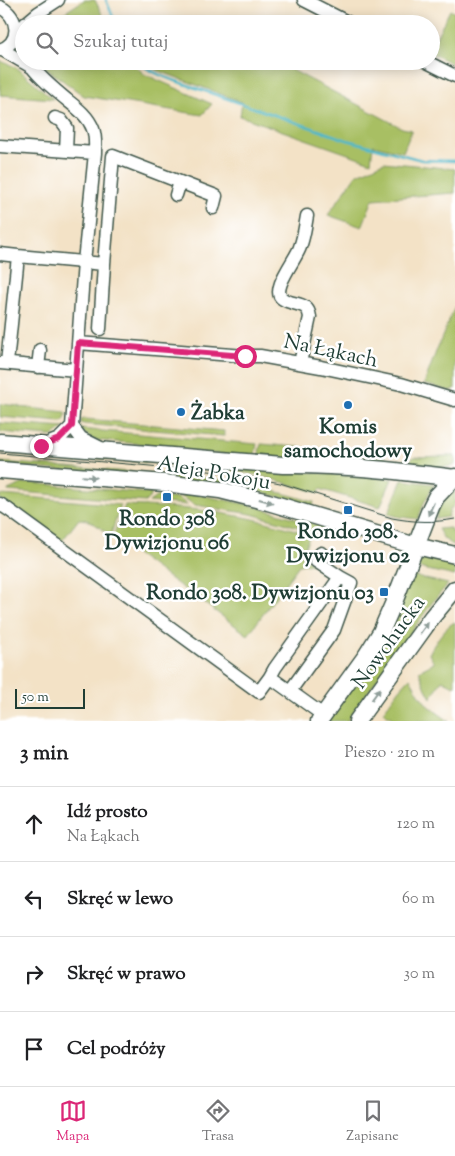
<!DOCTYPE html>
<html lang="pl">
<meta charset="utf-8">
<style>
body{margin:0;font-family:"Sorts Mill Goudy",serif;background:#f6f6f6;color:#202124}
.scale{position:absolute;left:15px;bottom:12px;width:70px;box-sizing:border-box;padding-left:5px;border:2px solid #1f3d34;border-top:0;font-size:14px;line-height:18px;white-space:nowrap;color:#1f3d34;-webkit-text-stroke:4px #fff;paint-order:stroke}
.stop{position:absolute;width:15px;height:15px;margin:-11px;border:4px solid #db2777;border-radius:50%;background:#fff}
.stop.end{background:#db2777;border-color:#fff;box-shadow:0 1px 5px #0008}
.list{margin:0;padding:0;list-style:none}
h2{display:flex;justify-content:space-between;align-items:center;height:65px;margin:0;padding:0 20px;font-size:21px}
h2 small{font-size:16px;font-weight:400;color:#757577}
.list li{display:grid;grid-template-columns:32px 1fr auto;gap:15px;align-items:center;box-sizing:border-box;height:75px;padding:0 20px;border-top:1px solid #e0e0e0}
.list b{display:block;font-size:19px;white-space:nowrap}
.list p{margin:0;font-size:16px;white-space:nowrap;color:#757577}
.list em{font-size:16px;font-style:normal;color:#757577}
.icon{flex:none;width:28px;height:28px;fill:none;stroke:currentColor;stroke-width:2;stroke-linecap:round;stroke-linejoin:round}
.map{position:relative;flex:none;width:455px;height:721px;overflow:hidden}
.search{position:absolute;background:#fff;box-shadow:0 2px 12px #0003;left:15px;right:15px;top:15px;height:55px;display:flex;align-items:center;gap:12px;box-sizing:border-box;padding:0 18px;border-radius:28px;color:#757577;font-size:19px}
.sheet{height:365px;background:#fff}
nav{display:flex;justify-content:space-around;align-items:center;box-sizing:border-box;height:70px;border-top:1px solid #e0e0e0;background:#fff;font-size:14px;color:#757577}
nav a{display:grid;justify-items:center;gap:2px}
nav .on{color:#db2777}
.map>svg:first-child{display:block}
.green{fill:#a8bf64;stroke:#647e4c}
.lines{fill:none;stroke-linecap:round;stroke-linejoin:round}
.stream{stroke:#4db8ca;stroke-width:2.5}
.minor-casing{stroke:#3f564a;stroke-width:15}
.major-casing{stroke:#3f564a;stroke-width:19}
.minor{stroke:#fff;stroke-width:12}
.major{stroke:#fff;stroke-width:16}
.tram{stroke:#1f3d34;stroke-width:1}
.oneway{fill:#8f9e9a}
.route{stroke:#db2777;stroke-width:6}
.poi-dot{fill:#1f6fb2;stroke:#fff;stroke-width:2}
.labels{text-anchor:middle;stroke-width:5;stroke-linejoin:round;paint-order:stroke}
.street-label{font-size:21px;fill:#1f3d34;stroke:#fff}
.poi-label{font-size:21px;font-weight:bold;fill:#1f3d34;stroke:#fff}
</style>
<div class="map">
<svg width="455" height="721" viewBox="0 0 455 721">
<rect width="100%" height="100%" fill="#fff"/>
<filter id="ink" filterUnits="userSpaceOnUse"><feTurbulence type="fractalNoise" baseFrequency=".02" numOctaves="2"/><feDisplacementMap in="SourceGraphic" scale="10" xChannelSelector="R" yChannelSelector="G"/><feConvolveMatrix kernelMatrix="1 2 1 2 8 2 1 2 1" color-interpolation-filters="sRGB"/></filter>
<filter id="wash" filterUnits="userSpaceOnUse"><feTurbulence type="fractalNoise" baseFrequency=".0096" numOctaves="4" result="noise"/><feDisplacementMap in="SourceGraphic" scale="20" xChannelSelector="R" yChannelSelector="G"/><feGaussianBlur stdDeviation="1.12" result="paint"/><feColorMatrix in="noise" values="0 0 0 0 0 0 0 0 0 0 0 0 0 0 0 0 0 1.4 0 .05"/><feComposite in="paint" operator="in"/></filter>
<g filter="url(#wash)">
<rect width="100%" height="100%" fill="#f3e2c6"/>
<path class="green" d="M84 0H95L107 24H47Z
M450 10 455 13V65L431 53V47Z
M0 61 16 67 53 99 0 95Z
M40 61H131L144 74 212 104 202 115 84 96 47 69Z
M143 61H180L184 63 185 61H275L402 128 412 130 403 152 373 145 371 162 240 116 242 102 162 72 148 66Z
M384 162 455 169V193L373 199 362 227 328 215 356 175Z
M455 306V389L450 391 424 384 437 349Z
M0 404 19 406V407L66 412C66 417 66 420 61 422L0 417Z
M85 419 224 431V436L84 424 81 423V420Z
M0 423 64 428 53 436H49L0 432Z
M79 429 257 444 255 454 252 457 170 450 154 445 93 440Z
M261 444 322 449 321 454H312L285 459 261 457 259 452Z
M0 447 392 479 380 507 320 489 319 493 265 477 232 470 184 465 0 451Z
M357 452 383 454 386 459 385 461 383 463 374 462 357 457Z
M448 456H455V465C441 470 423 466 408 465L411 459 414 457Z
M0 462 194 477 195 479H198L199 477C238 481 276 491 314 502L313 507 276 496 232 486 0 465Z
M402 480 434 484 424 503 418 519 400 517 388 514Z
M30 483 146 493 152 494 151 496 145 502 8 491V490L22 484Z
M455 490V504L450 510 448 517 436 519C437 506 444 496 455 490Z
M189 493 246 504 333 529 331 536 251 514 195 505 180 496Z
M0 495 14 496 121 505 111 534H108C99 527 91 519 79 519L61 542 0 499Z
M156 497H162L163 498H178L188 505 149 502Z
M125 505C161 507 197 508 232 515 259 519 284 527 310 534L302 556 312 563 299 565 248 635 114 538 113 536Z
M450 528 451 531 455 535V546L444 539 438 529Z
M421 557 455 563V576L423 569 415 566 419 558Z
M412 575 421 578 448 584 432 603 347 721H328Z
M455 622V685L454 686 442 680 431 698 426 689 419 671 434 663 429 654C434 644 445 626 455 622Z
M410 678 419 694 428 706 449 721H396L383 712 400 689Z"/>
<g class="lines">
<path class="stream" d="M106 0 116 24
M138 61C146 70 159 75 170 79L347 140 422 160 455 161"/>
</g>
</g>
<g filter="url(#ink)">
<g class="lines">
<defs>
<path id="minor" d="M304 0 351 24
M0 7C19 16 22 42 0 50
M25 24 38 13 58 0
M1 49 30 66
M28 61C36 75 54 89 67 100 77 108 88 116 93 129 96 137 95 145 95 153L84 262 72 426 81 438 99 447
M425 61 455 76
M55 118 61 120 67 128 66 151
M0 146 95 153
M176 195 180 182
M0 254 18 256
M100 329 104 264
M78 343 245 356H260L321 367 401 384 455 400
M0 363 76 370
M7 363 18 256 104 264 113 156 216 196 213 208
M300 363 310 317C308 301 294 306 283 299 269 291 297 258 300 247 304 237 305 227 307 216
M38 367 40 350
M44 445 59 439 72 426
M0 504 9 510 259 692 270 677 323 715
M321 553 316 561 340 577
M270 677 275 668 340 577 351 583 334 630 290 691"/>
<path id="major" d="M0 442 283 465C340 464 398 471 455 478
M0 470 165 483 220 490 268 502 416 546 455 555
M319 721 366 656 381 632 394 602 431 507 436 497 455 477
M357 721 432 617 455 589"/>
</defs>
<use href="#minor" class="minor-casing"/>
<use href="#major" class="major-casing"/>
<use href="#minor" class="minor"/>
<use href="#major" class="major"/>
<path class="tram" d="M0 453 231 473 280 483 392 518C413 522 434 523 455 519"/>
</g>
<defs><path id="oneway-solid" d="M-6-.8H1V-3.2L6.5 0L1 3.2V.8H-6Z" transform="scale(1.25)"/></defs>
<g class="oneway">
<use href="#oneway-solid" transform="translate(89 477) rotate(5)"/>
<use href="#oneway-solid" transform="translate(266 501) rotate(15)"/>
<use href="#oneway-solid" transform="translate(431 509) rotate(114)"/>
<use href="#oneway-solid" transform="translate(424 628) rotate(-54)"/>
<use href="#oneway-solid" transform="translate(376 694) rotate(-54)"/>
</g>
</g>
<g class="lines" filter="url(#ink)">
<path class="route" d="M41 446 59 439 72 426 78 343 245 356"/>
</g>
<g class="poi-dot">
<circle cx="348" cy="405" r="5"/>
<circle cx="181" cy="412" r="5"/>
<rect x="162" y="492" width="10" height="10" rx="2.5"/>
<rect x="343" y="505" width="10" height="10" rx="2.5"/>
<rect x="379" y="587" width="10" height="10" rx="2.5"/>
</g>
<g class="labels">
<g class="street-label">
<text transform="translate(331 350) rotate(12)" y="7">Na Łąkach</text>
<text transform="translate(214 472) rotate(10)" y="7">Aleja Pokoju</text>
<text transform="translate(388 642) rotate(-54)" y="7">Nowohucka</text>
</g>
<g class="poi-label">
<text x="191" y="419" text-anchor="start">Żabka</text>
<text x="348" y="433">Komis<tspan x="348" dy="24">samochodowy</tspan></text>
<text x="167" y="525">Rondo 308<tspan x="167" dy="24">Dywizjonu 06</tspan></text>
<text x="348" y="538">Rondo 308.<tspan x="348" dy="24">Dywizjonu 02</tspan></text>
<text x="374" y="599" text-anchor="end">Rondo 308. Dywizjonu 03</text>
</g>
</g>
</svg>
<div class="scale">50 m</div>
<div class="stop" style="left:245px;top:356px"></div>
<div class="stop end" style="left:41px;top:446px"></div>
<div class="search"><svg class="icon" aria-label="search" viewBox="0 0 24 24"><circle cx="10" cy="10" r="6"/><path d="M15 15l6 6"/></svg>Szukaj tutaj</div>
</div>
<section class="sheet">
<h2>3 min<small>Pieszo · 210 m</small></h2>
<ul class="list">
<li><svg class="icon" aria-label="ahead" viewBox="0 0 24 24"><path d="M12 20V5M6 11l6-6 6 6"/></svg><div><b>Idź prosto</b><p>Na Łąkach</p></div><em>120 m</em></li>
<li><svg class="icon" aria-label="left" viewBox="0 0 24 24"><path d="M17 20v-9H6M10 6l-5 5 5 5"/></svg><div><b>Skręć w lewo</b></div><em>60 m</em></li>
<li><svg class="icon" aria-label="right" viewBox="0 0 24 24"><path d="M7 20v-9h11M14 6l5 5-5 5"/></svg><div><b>Skręć w prawo</b></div><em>30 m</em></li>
<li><svg class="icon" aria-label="arrive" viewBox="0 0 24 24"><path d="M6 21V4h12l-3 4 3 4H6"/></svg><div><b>Cel podróży</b></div></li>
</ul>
</section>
<nav>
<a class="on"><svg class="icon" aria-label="map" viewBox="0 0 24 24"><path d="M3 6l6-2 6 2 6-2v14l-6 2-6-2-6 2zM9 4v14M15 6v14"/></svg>Mapa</a>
<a><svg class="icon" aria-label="directions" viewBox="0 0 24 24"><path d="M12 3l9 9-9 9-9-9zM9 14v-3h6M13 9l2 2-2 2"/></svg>Trasa</a>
<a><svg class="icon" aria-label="saved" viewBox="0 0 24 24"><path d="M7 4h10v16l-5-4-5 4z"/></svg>Zapisane</a>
</nav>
